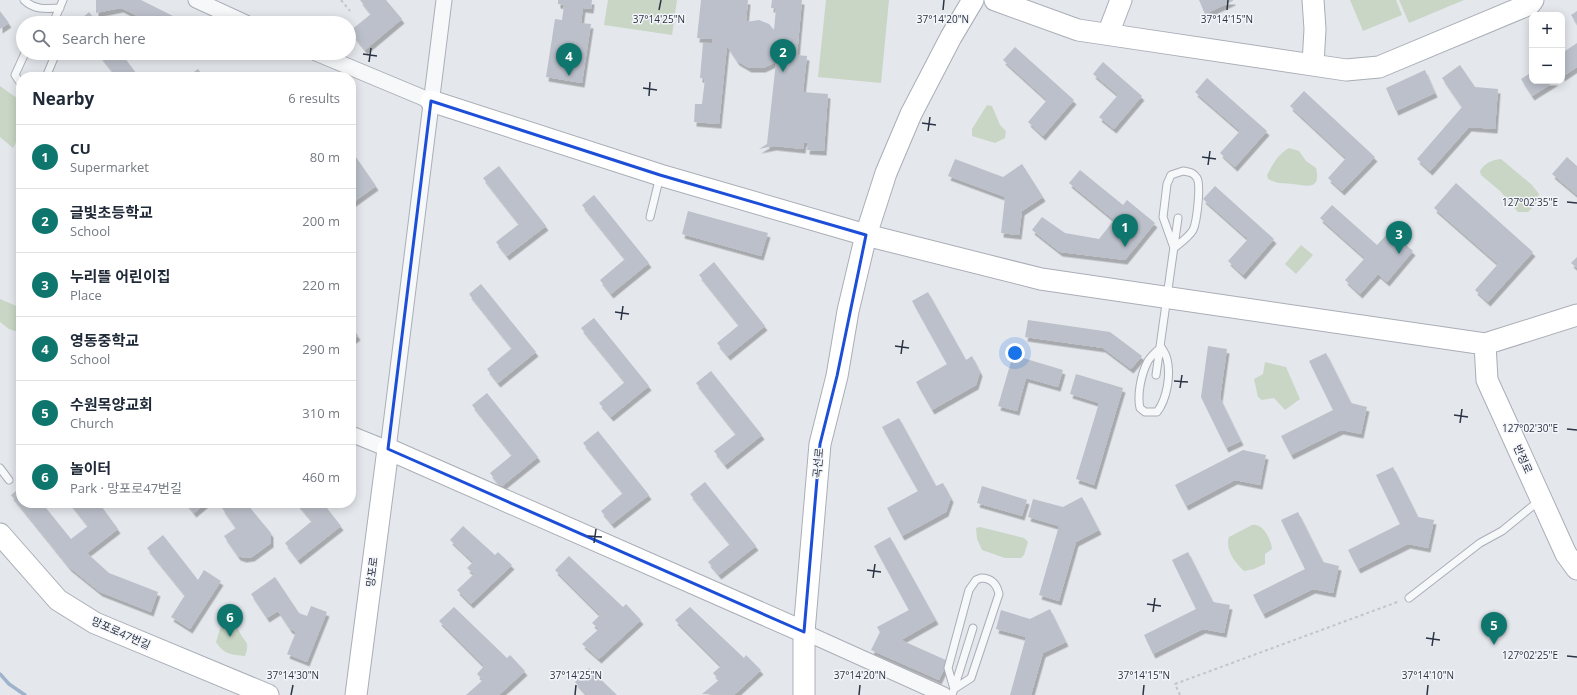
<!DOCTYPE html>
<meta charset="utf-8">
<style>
body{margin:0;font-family:"Open Sans","Noto Sans KR",sans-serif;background:#f2f2f3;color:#1f2937}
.controls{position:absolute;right:12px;top:12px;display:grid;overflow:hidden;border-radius:8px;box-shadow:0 2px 10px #0003}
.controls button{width:36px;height:36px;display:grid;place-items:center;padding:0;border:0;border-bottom:1px solid #e0e1e3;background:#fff;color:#1f2937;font:20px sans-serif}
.you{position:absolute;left:1015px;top:353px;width:14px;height:14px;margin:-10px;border:3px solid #fff;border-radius:50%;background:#1a73e8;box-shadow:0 0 0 6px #1a73e833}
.badge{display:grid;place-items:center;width:26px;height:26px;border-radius:50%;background:#0f766e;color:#fff;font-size:13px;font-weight:700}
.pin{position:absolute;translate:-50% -33px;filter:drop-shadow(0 1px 2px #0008)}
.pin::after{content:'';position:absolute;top:21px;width:14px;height:12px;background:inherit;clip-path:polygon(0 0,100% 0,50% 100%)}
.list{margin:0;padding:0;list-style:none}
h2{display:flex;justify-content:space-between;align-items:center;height:52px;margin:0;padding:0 16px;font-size:17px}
h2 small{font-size:13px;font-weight:400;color:#747a83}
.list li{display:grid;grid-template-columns:26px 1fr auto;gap:12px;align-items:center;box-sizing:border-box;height:64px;padding:0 16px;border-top:1px solid #e0e1e3}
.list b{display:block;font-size:15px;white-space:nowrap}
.list p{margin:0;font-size:13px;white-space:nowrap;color:#747a83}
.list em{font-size:13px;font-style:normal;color:#747a83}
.icon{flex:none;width:22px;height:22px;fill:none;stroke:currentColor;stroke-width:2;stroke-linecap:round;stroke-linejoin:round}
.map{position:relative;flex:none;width:1577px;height:695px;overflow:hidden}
.search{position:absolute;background:#fff;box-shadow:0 2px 10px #0003;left:16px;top:16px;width:340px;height:44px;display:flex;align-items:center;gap:10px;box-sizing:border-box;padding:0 14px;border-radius:22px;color:#747a83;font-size:15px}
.panel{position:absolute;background:#fff;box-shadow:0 2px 10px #0003;left:16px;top:72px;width:340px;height:436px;border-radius:16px}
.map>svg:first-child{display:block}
.green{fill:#c9d6c5}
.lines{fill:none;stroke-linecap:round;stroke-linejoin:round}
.stream{stroke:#9fb4cc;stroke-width:3.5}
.building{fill:#bbc0ca;filter:url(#shadow)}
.lane-casing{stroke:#a9aeb7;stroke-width:9}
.street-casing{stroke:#a9aeb7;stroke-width:17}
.secondary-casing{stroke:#a9aeb7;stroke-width:23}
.path{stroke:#c2c5cb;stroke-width:2;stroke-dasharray:3 3;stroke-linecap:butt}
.lane{stroke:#f7f8fa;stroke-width:7}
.street{stroke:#f7f8fa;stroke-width:15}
.secondary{stroke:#fff;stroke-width:21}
.marked{fill:none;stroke:#1d4ed8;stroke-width:3;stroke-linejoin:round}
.ticks{fill:none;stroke:#2b3445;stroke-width:1.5}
.labels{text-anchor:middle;stroke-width:3;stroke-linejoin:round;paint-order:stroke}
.street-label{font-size:11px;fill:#2b3445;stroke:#f4f6f9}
.ticks-label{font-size:10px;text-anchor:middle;fill:#2b3445;stroke:#f4f6f9;stroke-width:3;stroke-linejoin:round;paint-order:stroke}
</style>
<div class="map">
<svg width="1577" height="695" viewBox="0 0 1577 695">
<defs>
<filter id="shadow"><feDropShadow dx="2.5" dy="4.5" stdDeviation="0" flood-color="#0004"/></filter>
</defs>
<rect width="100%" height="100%" fill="#e4e7ec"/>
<path class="green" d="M608 0H677L672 35 604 25Z
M826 0H889L881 83 818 77Z
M1350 0H1396L1402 15 1363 31Z
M1399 0H1464L1409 23Z
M0 86 21 101C21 113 20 139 13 148L0 137Z
M987 105 992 106 1000 125 1006 131 1005 138 995 143 972 136V129Z
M1289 148 1299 151 1306 161 1316 168C1321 190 1308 186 1293 184 1283 183 1278 184 1268 179L1267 175C1273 164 1278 154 1289 148Z
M1501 159 1532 185 1539 194 1536 204 1528 212H1518L1500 191 1481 175 1480 171C1485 163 1491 160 1501 159Z
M1301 245 1313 255 1296 274 1285 264Z
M0 299 21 308V330L18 332 9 329 0 322Z
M1265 362 1286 367 1300 399 1285 410 1274 398 1262 400 1258 397 1254 379 1263 374Z
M1252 525C1263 523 1271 539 1272 549L1265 554V564L1254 569 1244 571C1234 562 1225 549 1229 537Z
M980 527 1024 538 1028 542 1024 555 1021 558H1005L982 550 977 539 976 528Z
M235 620C236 624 237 629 240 633 246 644 250 641 245 656 232 655 223 654 216 642L220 629Z"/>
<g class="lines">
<path class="stream" d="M0 674 9 684 25 695"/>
</g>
<path class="building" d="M96 0H141L187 23H151L121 8 96 13Z
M360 0H386L402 19 365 50 350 31 371 14Z
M558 0H592L591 9 583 8 581 23 591 24 582 83 546 77 555 19 562 20 564 5 558 4Z
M701 0H748L746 22 759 20 769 24 774 30 776 8H771L772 0H802L797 55 807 56 803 92 828 94 824 151 807 150 808 143 804 142 803 149 774 146 759 149 767 144 776 62 763 68H749L737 61 727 46 719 124 694 122 695 104H702L705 79 700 78 703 43H712V39L697 38Z
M1199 0H1233V1L1205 14Z
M0 11 9 23 0 29Z
M1577 11V24L1571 15Z
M89 12 98 23H76Z
M1577 43V67L1562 77V53Z
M1015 47 1074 100 1043 136 1028 122 1047 100 1003 60Z
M98 53H121L139 77H117Z
M1103 62 1142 96 1114 129 1099 117 1118 95 1093 74Z
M1460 65 1475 87 1498 89 1495 129 1469 127 1430 171 1417 159 1462 107 1442 78Z
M198 69 204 77H187Z
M1425 70 1435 93 1396 111 1386 88Z
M1532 72V81H1556L1532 96 1521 79Z
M1207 78 1267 131 1235 167 1220 153 1240 131 1195 92Z
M1304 91 1375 157 1342 191 1328 178 1346 158 1290 106Z
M351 150 376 186 351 204Z
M1567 157 1577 166V195L1552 174Z
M955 159 1003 177 1022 164 1043 197 1022 211 1019 235 1001 233 1005 197 948 176Z
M499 166 546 226 507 256 496 242 519 224 483 178Z
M1080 170 1123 205 1127 200 1155 223 1125 260 1060 252 1032 230 1042 217 1065 233 1099 239 1114 220 1069 183Z
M1456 183 1533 252 1488 302 1475 290 1498 264 1434 208Z
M1215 186 1274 239 1243 275 1228 261 1248 239 1203 199Z
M594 195 649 263 611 294 600 280 625 259 582 205Z
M1332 205 1377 245 1390 231 1413 251 1387 282 1378 274 1360 294 1345 280 1365 258 1320 218Z
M688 211 768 233 761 256 682 234Z
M1577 257V268L1571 263Z
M714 262 765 326 728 356 717 343 739 325 699 275Z
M481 284 536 352 498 383 487 369 512 348 469 294Z
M928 292 966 360 972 356 980 372 976 385 932 410 916 382 947 364 912 301Z
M594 318 649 386 611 417 599 403 625 382 581 328Z
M1028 320 1110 332 1142 356 1131 369 1103 348 1025 337Z
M351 325 358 336 351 341Z
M1208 346 1227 349 1220 398 1241 441 1226 448 1201 397Z
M1326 353 1351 403 1367 407 1361 434 1341 430 1291 455 1281 436 1333 410 1309 361Z
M1013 355 1063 370 1058 387 1026 378 1017 411 998 406Z
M711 371 762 435 725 465 714 451 736 434 696 383Z
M1076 374 1123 388 1094 485 1076 479 1099 403 1070 394Z
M487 393 538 457 501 487 490 473 512 455 472 405Z
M899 418 936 486 943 483 951 498 946 512 902 536 887 508 918 491 882 427Z
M598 431 649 495 612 524 601 511 623 493 583 443Z
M1243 450 1266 455 1260 485 1235 480 1186 506 1175 485Z
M1393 467 1418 517 1434 520 1428 548 1408 544 1358 569 1348 550 1400 524 1376 475Z
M705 482 756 546 719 575 708 562 730 544 690 494Z
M982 486 1027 500 1022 516 977 503Z
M21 487V503H42L71 539 88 526 70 503H99L118 529 87 553 109 573 158 592 151 612 100 592 69 567 11 495Z
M1082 497 1099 530 1076 542 1059 601 1039 595 1059 526 1028 517 1033 499 1063 507Z
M186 503H206L194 513Z
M229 503 247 504 271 533V543L252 557 244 558 238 556 224 536 236 528 222 508Z
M297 503H323L341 526 298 560 285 543 312 521Z
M1298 512 1323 562 1339 566 1333 593 1313 589 1263 614 1253 595 1305 569 1281 520Z
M463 526 495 555 498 552 512 565 471 604 457 590 474 574 467 568 473 562 450 540Z
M163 535 198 580 204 570 221 581 190 629 171 617 185 595 147 548Z
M890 537 936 620 901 640 948 661 939 680 871 650 880 632 877 627 909 610 874 546Z
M1188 552 1213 602 1230 605 1224 633 1203 629 1153 654 1144 635 1196 609 1172 560Z
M569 556 623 607 626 604 641 620 599 659 582 644 599 629 592 623 600 615 555 570Z
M275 577 299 613 307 616 311 606 327 612 307 662 287 654 296 632 290 629 278 611 267 618 251 594Z
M454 607 507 658 510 655 525 671 499 695H466L483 680 477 674 484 666 439 621Z
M690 607 744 658 746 655 761 670 734 695 702 694 719 680 713 673 721 666 675 620Z
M1050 609 1066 642 1043 653 1031 695H1010L1026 637 996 629 1001 610 1030 619Z
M589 668 617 695H587L575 682Z"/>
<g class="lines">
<defs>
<path id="lane" d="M24 0C34 10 46 9 60 8
M53 23 63 0
M46 77 56 53
M21 84 15 75 25 53
M1183 171C1189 172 1193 172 1197 178 1201 185 1197 222 1193 230 1189 237 1180 243 1174 248L1163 217 1167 184 1171 175Z
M650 217 660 176
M1161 347C1163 350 1166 355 1167 359 1171 375 1167 399 1157 412H1145L1140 408C1137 395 1141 374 1148 361 1151 356 1157 351 1161 347Z
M1156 375 1178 218
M0 468 9 480
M981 578C992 578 997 585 999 594L971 678 954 689 948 668 969 590 976 580Z
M1409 598 1480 543 1502 531 1540 500
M952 695 973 628"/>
<path id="street" d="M196 0 246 23
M316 53 431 101
M351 434 388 449 444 0
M804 632 944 695"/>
<path id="secondary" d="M995 0 1078 30 1346 70 1379 67 1530 4 1533 0
M1313 0 1315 29 1313 64
M1108 34 1121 0
M431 101 660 175 866 235 1041 279 1485 344 1577 315
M1485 344 1487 380 1566 554 1577 569
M0 534 58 600 95 623 268 695
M356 695 388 449 804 632
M804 695V632L820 444 837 376 848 311 866 235 886 173 911 114 951 37 973 0"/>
</defs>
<use href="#lane" class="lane-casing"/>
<use href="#street" class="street-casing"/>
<use href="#secondary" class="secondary-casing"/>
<path class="path" d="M341 0 350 11
M1180 695 1175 684 1400 601"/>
<use href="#lane" class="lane"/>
<use href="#street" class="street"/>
<use href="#secondary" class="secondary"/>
</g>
<path class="marked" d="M431 101 660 175 866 235 837 376 820 444 804 632 388 449Z"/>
<path class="ticks" d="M659 10 661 0M943 10 944 0M1227 10 1228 0M363 54 377 56M369 62 371 48M643 88 657 90M649 96 650 82M922 123 936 125M928 131 930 117M1202 157 1216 159M1208 165 1210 151M1567 202 1577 203M615 312 629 314M621 320 623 306M895 346 909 348M901 354 903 340M1174 381 1188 382M1180 388 1182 375M1454 415 1468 417M1460 423 1462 409M1567 429 1577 430M588 536 602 537M594 543 596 529M867 570 881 572M873 578 875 564M1147 604 1161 606M1153 612 1155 598M1426 638 1440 640M1432 646 1434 632M1567 656 1577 657M291 695 293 685M575 695 576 685M859 695 860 685M1143 695 1144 685M1427 695 1428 685"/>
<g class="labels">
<g class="street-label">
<text transform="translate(1523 459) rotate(66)" y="4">반정로</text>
<text transform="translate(818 463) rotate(-85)" y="4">곡선로</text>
<text transform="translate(372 572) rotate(-83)" y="4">망포로</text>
<text transform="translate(121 633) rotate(24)" y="4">망포로47번길</text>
</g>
</g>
<g class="ticks-label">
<text x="659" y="23">37°14'25"N</text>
<text x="943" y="23">37°14'20"N</text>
<text x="1227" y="23">37°14'15"N</text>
<text x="1530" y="206">127°02'35"E</text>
<text x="1530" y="432">127°02'30"E</text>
<text x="1530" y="659">127°02'25"E</text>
<text x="293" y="679">37°14'30"N</text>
<text x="576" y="679">37°14'25"N</text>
<text x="860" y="679">37°14'20"N</text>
<text x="1144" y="679">37°14'15"N</text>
<text x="1428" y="679">37°14'10"N</text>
</g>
</svg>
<div class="controls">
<button>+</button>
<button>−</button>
</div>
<div class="you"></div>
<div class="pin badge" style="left:1125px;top:247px">1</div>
<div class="pin badge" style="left:783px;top:72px">2</div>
<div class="pin badge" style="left:1399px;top:254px">3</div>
<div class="pin badge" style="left:569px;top:76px">4</div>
<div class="pin badge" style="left:1494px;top:645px">5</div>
<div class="pin badge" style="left:230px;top:637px">6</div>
<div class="search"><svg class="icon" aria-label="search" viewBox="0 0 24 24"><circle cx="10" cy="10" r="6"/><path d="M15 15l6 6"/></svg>Search here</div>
<section class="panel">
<h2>Nearby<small>6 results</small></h2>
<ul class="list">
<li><span class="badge">1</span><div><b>CU</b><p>Supermarket</p></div><em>80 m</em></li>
<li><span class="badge">2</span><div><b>글빛초등학교</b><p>School</p></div><em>200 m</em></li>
<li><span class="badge">3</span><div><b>누리뜰 어린이집</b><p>Place</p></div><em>220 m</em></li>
<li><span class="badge">4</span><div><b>영동중학교</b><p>School</p></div><em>290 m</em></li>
<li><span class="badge">5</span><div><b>수원목양교회</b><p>Church</p></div><em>310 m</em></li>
<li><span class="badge">6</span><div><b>놀이터</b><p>Park · 망포로47번길</p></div><em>460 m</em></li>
</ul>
</section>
</div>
